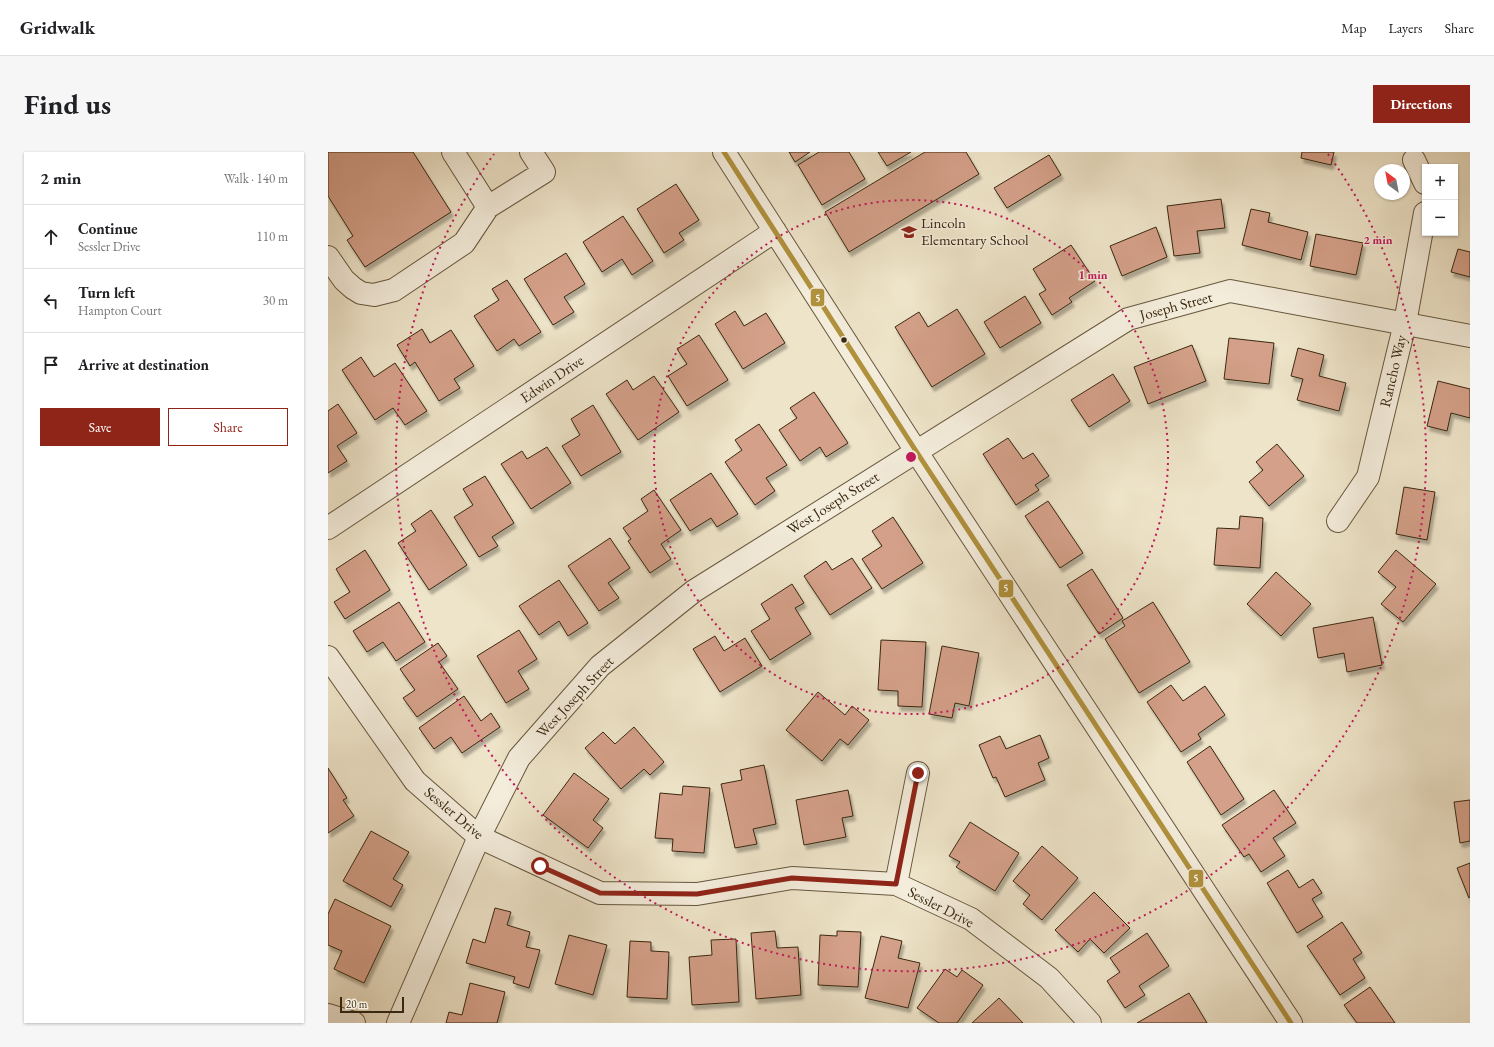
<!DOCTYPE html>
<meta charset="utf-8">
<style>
body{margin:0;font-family:"EB Garamond",serif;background:#f6f6f6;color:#202124}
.controls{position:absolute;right:12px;top:12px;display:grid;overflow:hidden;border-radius:0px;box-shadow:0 1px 3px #0004}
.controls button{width:36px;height:36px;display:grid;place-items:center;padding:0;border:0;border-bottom:1px solid #e0e0e0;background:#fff;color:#202124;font:20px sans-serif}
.compass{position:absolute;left:1046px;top:12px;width:36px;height:36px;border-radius:50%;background:#fff;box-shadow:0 1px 3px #0004;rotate:328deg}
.scale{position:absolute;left:12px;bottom:10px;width:64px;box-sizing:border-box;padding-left:4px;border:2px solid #3a2810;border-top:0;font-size:11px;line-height:14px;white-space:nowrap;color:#3a2810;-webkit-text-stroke:3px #f4eddc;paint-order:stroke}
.stop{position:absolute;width:12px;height:12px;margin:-9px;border:3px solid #8f2418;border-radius:50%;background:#fff}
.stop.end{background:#8f2418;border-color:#fff;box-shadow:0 1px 4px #0008}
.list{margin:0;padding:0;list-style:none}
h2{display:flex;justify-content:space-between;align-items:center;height:52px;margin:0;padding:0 16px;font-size:17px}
h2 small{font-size:13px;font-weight:400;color:#757577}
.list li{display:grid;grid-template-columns:26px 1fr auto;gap:12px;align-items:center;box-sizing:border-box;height:64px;padding:0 16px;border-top:1px solid #e0e0e0}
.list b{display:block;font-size:15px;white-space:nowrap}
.list p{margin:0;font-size:13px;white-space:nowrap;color:#757577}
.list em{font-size:13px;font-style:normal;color:#757577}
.actions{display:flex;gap:8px;padding:12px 16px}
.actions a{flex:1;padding:9px 0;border:1px solid #8f2418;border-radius:0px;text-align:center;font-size:14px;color:#8f2418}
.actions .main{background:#8f2418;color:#fff}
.icon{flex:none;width:22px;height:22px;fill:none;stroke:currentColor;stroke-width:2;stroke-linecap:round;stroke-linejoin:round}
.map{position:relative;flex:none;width:1142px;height:871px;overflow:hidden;border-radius:0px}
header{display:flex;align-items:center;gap:24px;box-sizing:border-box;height:56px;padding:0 20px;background:#fff;border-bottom:1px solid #e0e0e0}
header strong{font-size:19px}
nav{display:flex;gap:22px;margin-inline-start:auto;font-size:14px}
.intro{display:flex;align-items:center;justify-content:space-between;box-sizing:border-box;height:96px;padding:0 24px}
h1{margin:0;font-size:28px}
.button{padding:10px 18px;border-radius:0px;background:#8f2418;color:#fff;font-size:14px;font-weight:700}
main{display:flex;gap:24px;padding:0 24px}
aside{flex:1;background:#fff;border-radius:0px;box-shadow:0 1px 3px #0004}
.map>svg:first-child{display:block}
.building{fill:#d4a089;stroke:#3a2810;filter:url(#shadow)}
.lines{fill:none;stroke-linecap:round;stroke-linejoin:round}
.minor-casing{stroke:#67573e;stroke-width:24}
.minor{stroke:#f4eddc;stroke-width:22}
.bus-1-casing{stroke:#f4eddc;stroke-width:8}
.bus-1{stroke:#b0913c;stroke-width:5}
.route{stroke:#8f2418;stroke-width:5}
.ring{fill:none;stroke:#c2185b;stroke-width:2;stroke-dasharray:2 4}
.bus-dot{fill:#3a2810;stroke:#f4eddc;stroke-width:1.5}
.labels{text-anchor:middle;stroke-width:3;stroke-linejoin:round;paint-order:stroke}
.poi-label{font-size:15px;fill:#3a2810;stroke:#f4eddc;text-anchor:start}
.street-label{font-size:15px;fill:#3a2810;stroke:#f4eddc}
.centre{fill:#c2185b;stroke:#f4eddc;stroke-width:2}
.ring-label{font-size:12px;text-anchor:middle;font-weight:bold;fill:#c2185b;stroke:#f4eddc;stroke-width:3;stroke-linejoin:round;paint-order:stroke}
.line-badge{stroke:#f4eddc;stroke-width:1.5}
.badge-label{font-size:11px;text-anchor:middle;font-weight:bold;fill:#fff}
</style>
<header>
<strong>Gridwalk</strong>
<nav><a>Map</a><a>Layers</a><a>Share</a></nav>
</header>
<div class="intro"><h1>Find us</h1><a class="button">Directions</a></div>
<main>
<aside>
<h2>2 min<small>Walk · 140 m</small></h2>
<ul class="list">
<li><svg class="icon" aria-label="ahead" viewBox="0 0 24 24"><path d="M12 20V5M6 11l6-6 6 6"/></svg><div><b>Continue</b><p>Sessler Drive</p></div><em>110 m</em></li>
<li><svg class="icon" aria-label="left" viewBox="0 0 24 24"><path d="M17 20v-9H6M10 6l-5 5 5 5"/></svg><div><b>Turn left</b><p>Hampton Court</p></div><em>30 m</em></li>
<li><svg class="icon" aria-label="arrive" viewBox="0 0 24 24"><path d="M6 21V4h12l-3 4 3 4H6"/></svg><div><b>Arrive at destination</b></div></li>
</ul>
<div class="actions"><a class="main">Save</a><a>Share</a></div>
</aside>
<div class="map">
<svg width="1142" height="871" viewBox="0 0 1142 871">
<defs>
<filter id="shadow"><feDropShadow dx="2.5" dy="4.5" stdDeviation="1" flood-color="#0004"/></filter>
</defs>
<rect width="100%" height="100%" fill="#eee4c9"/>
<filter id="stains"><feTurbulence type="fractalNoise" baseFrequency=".005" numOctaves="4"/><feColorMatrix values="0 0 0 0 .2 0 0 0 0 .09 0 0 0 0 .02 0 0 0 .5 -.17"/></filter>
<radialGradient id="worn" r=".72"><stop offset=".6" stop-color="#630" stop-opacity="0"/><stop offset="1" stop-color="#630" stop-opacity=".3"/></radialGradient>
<path class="building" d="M0 0H85L123 60 37 115 19 88 25 84 0 44Z
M461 0H482L467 10Z
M491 0H521L537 27 494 53 470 13Z
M550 0H583L559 14Z
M597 0H638L651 22 521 100 497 60Z
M974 0H1006L1003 13 973 6Z
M721 3 733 23 679 56 666 36Z
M348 32 371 68 351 81 356 88 336 101 309 57Z
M893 47 897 76 869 79 872 101 846 104 839 54Z
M923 57 942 61 940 70 980 80 973 108 914 93Z
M295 64 325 109 304 123 294 107 274 120 255 90Z
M828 75 839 105 794 124 782 94Z
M988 82 1035 91 1028 123 982 114Z
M743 93 767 129 741 146 744 150 724 163 711 142 718 138 705 117Z
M1130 97 1142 100V125L1123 120Z
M238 101 257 132 236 145 246 160 225 173 196 127Z
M179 128 213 180 191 194 186 187 169 199 146 164 171 148 164 137Z
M697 144 713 171 672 196 656 170Z
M629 157 657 202 604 235 567 175 591 160 600 175Z
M407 159 416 174 438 161 457 191 415 217 387 172Z
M94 177 102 191 123 178 146 214 126 227 132 236 111 249 87 210 82 214 69 193Z
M371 183 400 228 359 254 340 224 359 212 349 197Z
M901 186 946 191 941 232 896 227Z
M864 193 878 229 820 252 806 215Z
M970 196 996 203 991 224 1018 231 1011 259 969 248 975 227 963 224Z
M33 205 46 225 67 211 99 259 77 273 65 256 47 268 14 218Z
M785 222 802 249 761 275 743 248Z
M326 224 351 260 310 288 278 242 299 228 305 238Z
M1110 229 1142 237V266L1123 261 1119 279 1099 274Z
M486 240 520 291 498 305 492 295 472 309 451 278 469 266 462 256Z
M10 252 29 281 9 294 19 309 0 321V259Z
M265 253 293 300 253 324 234 294 252 283 243 267Z
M431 272 459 313 438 326 447 339 427 353 397 310 414 298 407 288Z
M680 286 695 307 705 301 721 324 707 333 711 338 688 353 655 302Z
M949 292 976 324 941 354 921 330 935 318 928 310Z
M219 295 243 331 203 357 173 312 194 299 199 307Z
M383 321 410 362 389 375 383 366 362 379 342 348Z
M157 324 186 371 164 385 170 394 151 405 126 365 145 353 135 337Z
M1076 335 1107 340 1099 388 1068 382Z
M326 338 353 378 333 392 343 407 322 421 300 389 303 387 295 376 320 359 313 347Z
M720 349 755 401 732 416 697 364Z
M103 358 139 413 101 438 70 391 88 379 83 372Z
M912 364 935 366 932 416 886 413 889 376 911 377Z
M565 365 595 411 554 437 534 407 554 394 544 379Z
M282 386 302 416 280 431 291 446 271 459 240 414Z
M37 398 62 438 17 467 6 450 22 440 8 417Z
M1068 398 1108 432 1075 470 1053 452 1068 435 1050 420Z
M524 406 544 436 502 463 476 424 498 409 504 418Z
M764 417 795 466 771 482 739 433Z
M948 420 983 452 953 484 919 452Z
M231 428 260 471 240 484 231 469 211 483 191 454Z
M464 432 476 451 467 456 483 482 442 508 423 479 442 467 433 452Z
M71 450 97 490 68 509 55 490 39 500 25 479Z
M825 450 862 510 811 541 777 487 797 474 794 469Z
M1045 465 1054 513 1019 520 1016 501 990 506 985 476Z
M191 478 209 507 190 519 201 537 178 551 149 504Z
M387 484 396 499 417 486 434 514 392 540 365 497Z
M553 488 598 490 594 555 570 554V539L550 538Z
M110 491 119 504 111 510 130 537 89 565 75 546 87 538 72 517Z
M614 494 651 501 641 554 627 551 624 566 601 562Z
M843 533 855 549 877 534 897 563 870 582 873 587 853 600 819 550Z
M490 540 517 563 524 554 541 568 520 593 512 587 494 609 458 578Z
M136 544 153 569 163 561 172 575 134 601 123 585 106 597 91 576Z
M306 575 336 610 322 623 316 617 293 637 257 596 275 580 287 592Z
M712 583 721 606 710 611 717 628 677 645 668 625 665 626 651 593 672 584 678 597Z
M882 594 916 647 893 663 859 610Z
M436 613 448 672 425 677 429 692 407 696 393 632 414 628 412 618Z
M0 616 19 646 15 648 26 664 0 681Z
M246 621 281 647 265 668 275 676 260 696 215 663Z
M355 634 382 636 376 701 344 699 345 687 327 686 332 641 354 643Z
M520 638 525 664 514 666 518 685 476 693 468 648Z
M946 638 968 671 945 686 957 704 933 720 921 702 916 705 894 673Z
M1142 648V689L1132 691 1126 650Z
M642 670 691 701 667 739 628 715 632 710 621 704Z
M43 679 81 700 65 727 75 733 63 755 15 729Z
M714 694 750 726 714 768 695 752 702 743 685 729Z
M1142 711V745L1141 746 1129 716Z
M960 718 971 736 985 727 994 741 984 747 995 765 969 781 939 731Z
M766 740 802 776 776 801 762 787 750 800 727 778Z
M7 747 63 774 36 831 6 817 14 799 0 793V762Z
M167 756 183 760 179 773 202 780 198 795 212 798 201 836 185 831 187 825 138 811 145 787 157 791Z
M1014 770 1034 801 1025 807 1037 826 1012 843 979 794Z
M447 779 449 796 470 795 473 843 428 847 423 781Z
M509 779 533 780 530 835 490 833 492 783 509 784Z
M819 781 841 814 811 834 817 843 797 856 779 829 792 820 782 806Z
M241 783 279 793 265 843 227 832Z
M553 784 574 789 570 806 592 811 580 856 537 846Z
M408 787 411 850 364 853 361 805 384 803 383 788Z
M302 789 323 790V799L341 800 339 847 299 845Z
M617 817 629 825 634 818 655 833 629 871H611L589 856Z
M142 831 177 840 169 871H118L121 860 134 863Z
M1042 835 1067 871H1029L1016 853Z
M861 841 879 871H809Z
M671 846 695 871H644Z"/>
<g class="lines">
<defs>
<path id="minor" d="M125 0 160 55 216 20 203 0
M396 0 588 299 963 871
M1086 8 1097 31
M0 105 16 128 25 136 33 141 46 143 66 138 136 91 160 55
M1010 369 1040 325 1077 171 1097 61
M0 376 447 79
M0 505 87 629 151 685 272 741 369 742 464 726 568 732 643 767 721 826 762 871
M568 732 590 621
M0 863 26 871
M70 871 151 685 191 606 272 514 366 439 800 167 902 139 1142 184"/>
</defs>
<use href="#minor" class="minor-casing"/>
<use href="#minor" class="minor"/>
<defs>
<path id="bus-1" d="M396 0 588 299 963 871"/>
</defs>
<use href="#bus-1" class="bus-1-casing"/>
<use href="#bus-1" class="bus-1"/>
</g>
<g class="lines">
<path class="route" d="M212 714 272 741 369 742 464 726 568 732 590 621"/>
</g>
<g class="ring">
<circle cx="583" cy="305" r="257"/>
<path d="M1000 2A515 515 0 1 1 166 2"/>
</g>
<defs>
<symbol id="school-bare" viewBox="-9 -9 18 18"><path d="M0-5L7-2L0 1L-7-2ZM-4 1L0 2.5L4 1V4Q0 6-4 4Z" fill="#8f2418" stroke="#f4eddc" stroke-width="2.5" paint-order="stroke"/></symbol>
</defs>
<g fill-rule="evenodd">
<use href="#school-bare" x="570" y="69" width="22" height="22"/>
</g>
<circle class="bus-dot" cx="516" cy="188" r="3.5"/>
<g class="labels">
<g class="poi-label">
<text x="593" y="76">Lincoln<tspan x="593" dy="17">Elementary School</tspan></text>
</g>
<g class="street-label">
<text transform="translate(848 154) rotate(-15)" y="5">Joseph Street</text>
<text transform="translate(1065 219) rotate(-77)" y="5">Rancho Way</text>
<text transform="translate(224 227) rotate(-34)" y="5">Edwin Drive</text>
<text transform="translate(505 351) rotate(-32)" y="5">West Joseph Street</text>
<text transform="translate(247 545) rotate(-47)" y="5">West Joseph Street</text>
<text transform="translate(126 661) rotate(40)" y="5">Sessler Drive</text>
<text transform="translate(613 755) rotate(27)" y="5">Sessler Drive</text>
</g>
</g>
<circle cx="583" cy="305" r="6" class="centre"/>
<g class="ring-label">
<text x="1050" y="92">2 min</text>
<text x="765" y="127">1 min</text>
</g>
<g class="line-badge">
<rect x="482" y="136" width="15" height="19" rx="4" fill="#b0913c"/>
<rect x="670" y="427" width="16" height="19" rx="4" fill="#b0913c"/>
<rect x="860" y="717" width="16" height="19" rx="4" fill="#b0913c"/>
</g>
<g class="badge-label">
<text x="490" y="150">5</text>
<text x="678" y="440">5</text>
<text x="868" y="730">5</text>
</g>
<rect width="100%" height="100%" filter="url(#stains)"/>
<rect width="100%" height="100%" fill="url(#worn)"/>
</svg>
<div class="controls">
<button>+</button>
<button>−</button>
</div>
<svg class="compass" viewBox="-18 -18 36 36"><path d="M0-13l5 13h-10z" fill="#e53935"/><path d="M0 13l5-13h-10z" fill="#757577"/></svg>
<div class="scale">20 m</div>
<div class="stop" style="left:212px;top:714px"></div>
<div class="stop end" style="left:590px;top:621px"></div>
</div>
</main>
